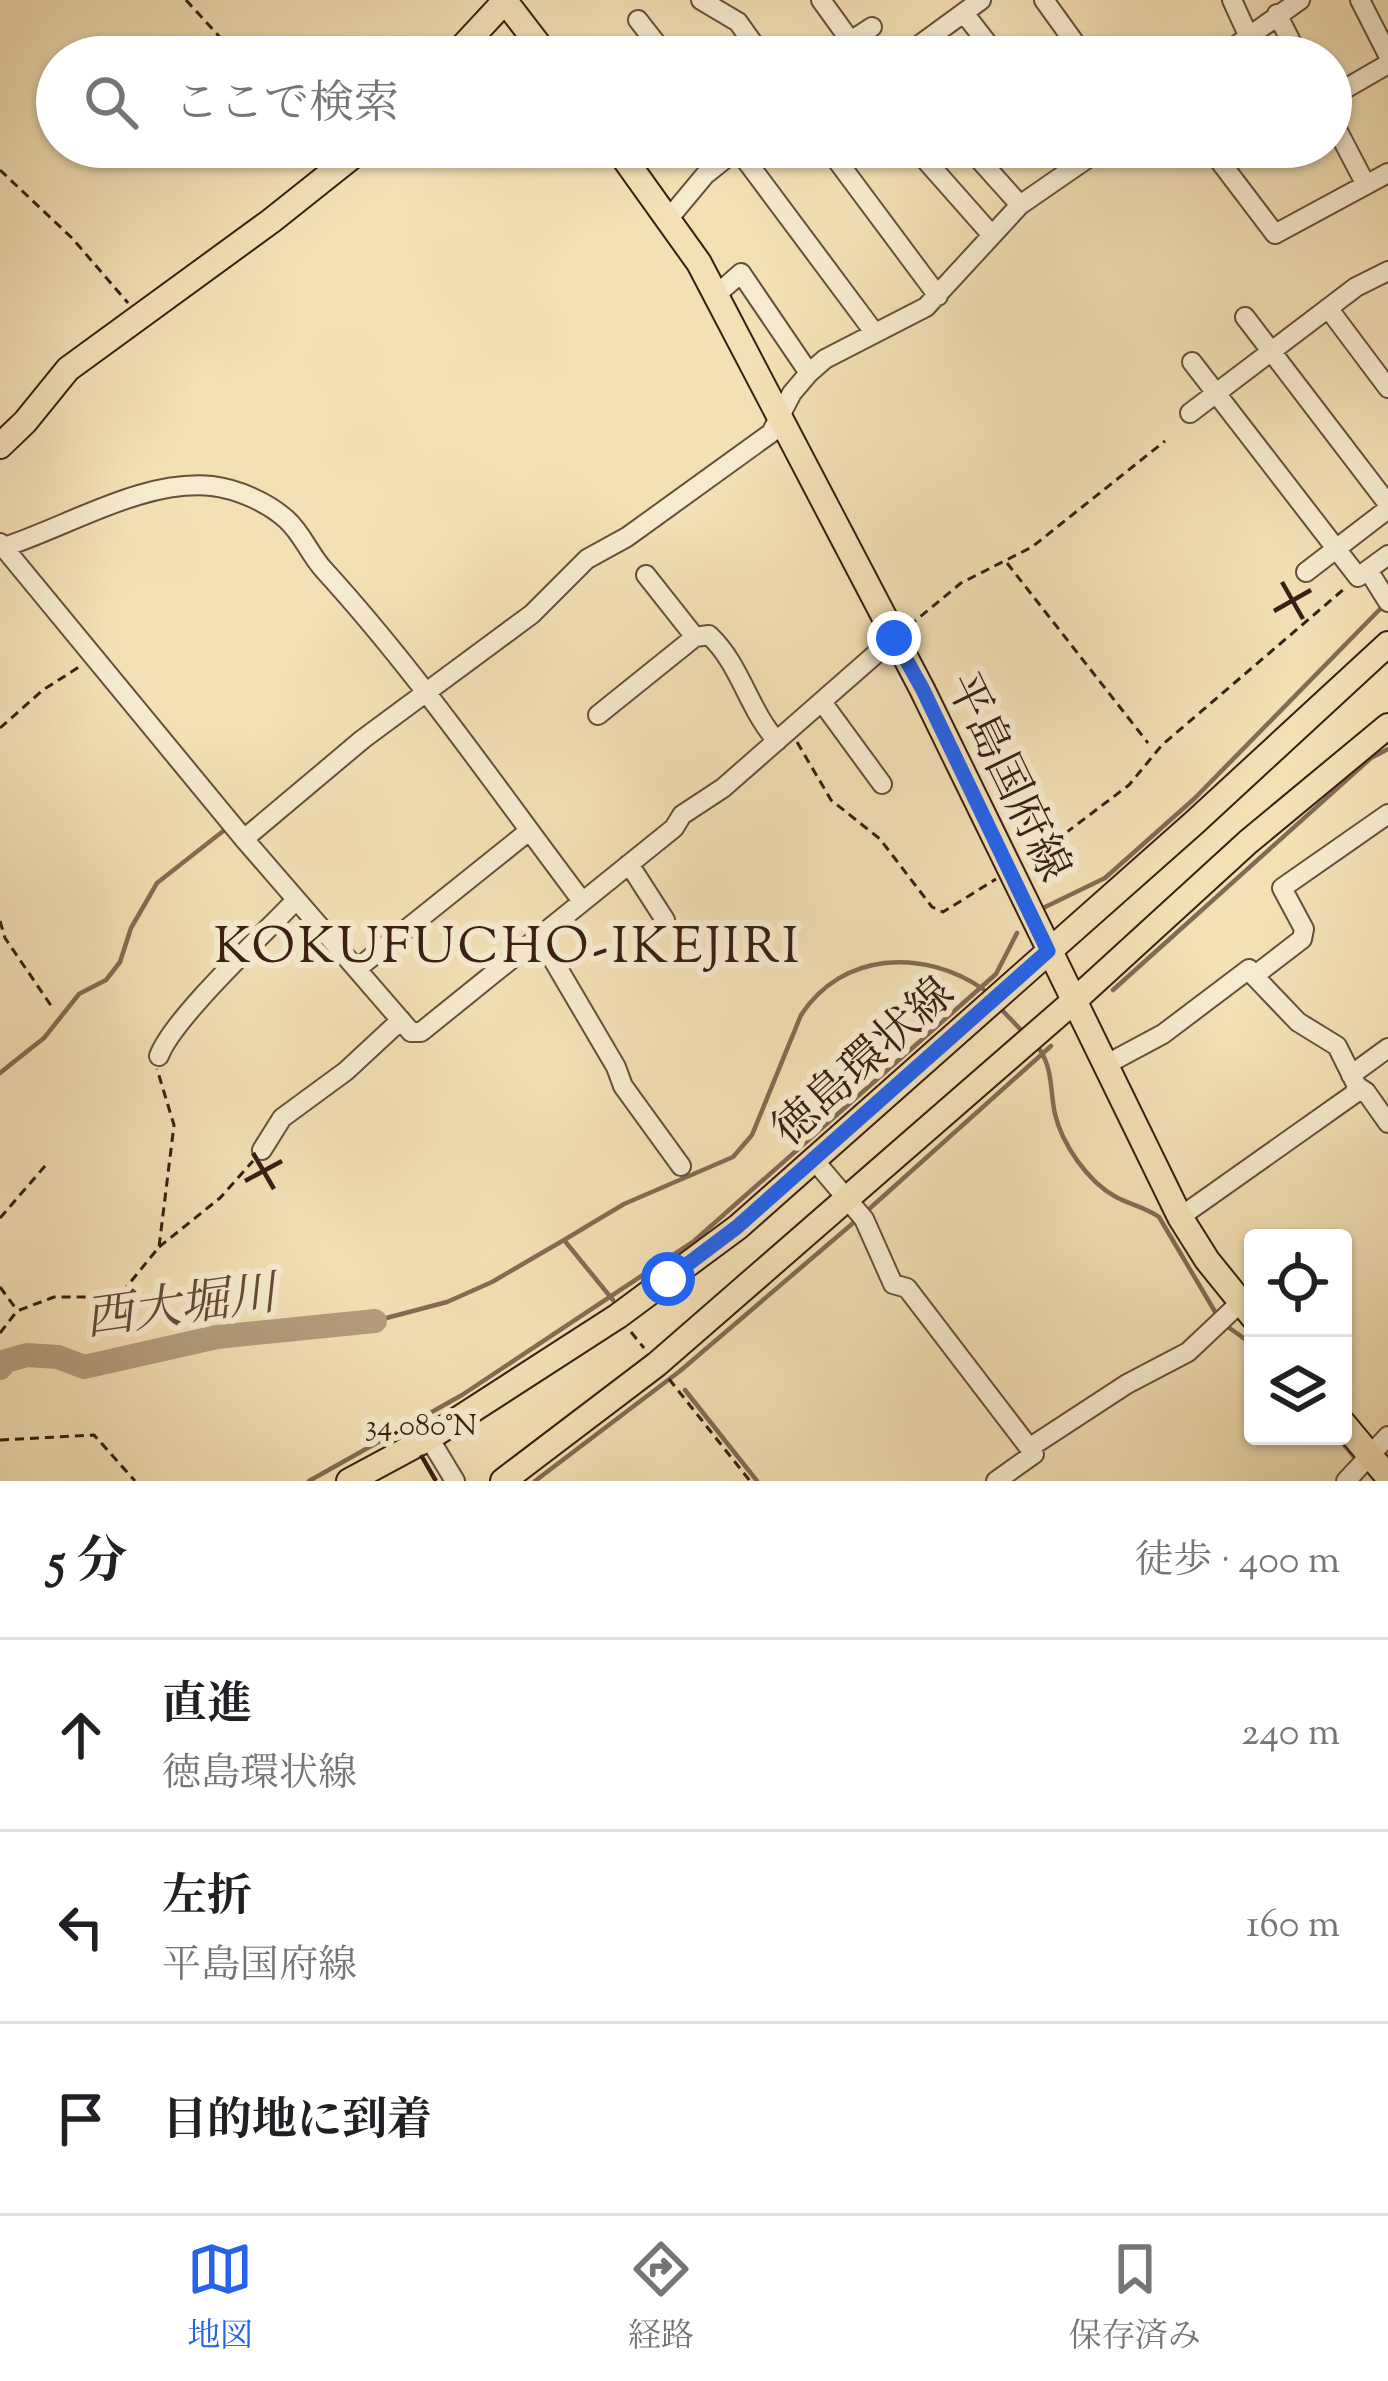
<!DOCTYPE html>
<html lang="ja">
<meta charset="utf-8">
<style>
body{margin:0;font-family:"Sorts Mill Goudy","Noto Serif JP",serif;background:#f6f6f6;color:#202124}
.controls{position:absolute;right:36px;bottom:36px;display:grid;overflow:hidden;border-radius:12px;box-shadow:0 3px 9px #0004}
.controls button{width:108px;height:108px;display:grid;place-items:center;padding:0;border:0;border-bottom:3px solid #e0e0e0;background:#fff;color:#202124;font:60px sans-serif}
.stop{position:absolute;width:36px;height:36px;margin:-27px;border:9px solid #2563eb;border-radius:50%;background:#fff}
.stop.end{background:#2563eb;border-color:#fff;box-shadow:0 3px 12px #0008}
.list{margin:0;padding:0;list-style:none}
h2{display:flex;justify-content:space-between;align-items:center;height:156px;margin:0;padding:0 48px;font-size:51px}
h2 small{font-size:39px;font-weight:400;color:#757577}
.list li{display:grid;grid-template-columns:78px 1fr auto;gap:36px;align-items:center;box-sizing:border-box;height:192px;padding:0 48px;border-top:3px solid #e0e0e0}
.list b{display:block;font-size:45px;white-space:nowrap}
.list p{margin:0;font-size:39px;white-space:nowrap;color:#757577}
.list em{font-size:39px;font-style:normal;color:#757577}
.icon{flex:none;width:66px;height:66px;fill:none;stroke:currentColor;stroke-width:2;stroke-linecap:round;stroke-linejoin:round}
.map{position:relative;flex:none;width:1388px;height:1481px;overflow:hidden}
.search{position:absolute;background:#fff;box-shadow:0 3px 9px #0004;left:36px;right:36px;top:36px;height:132px;display:flex;align-items:center;gap:30px;box-sizing:border-box;padding:0 42px;border-radius:66px;color:#757577;font-size:45px}
.sheet{height:732px;background:#fff}
nav{display:flex;justify-content:space-around;align-items:center;box-sizing:border-box;height:168px;border-top:3px solid #e0e0e0;background:#fff;font-size:33px;color:#757577}
nav a{display:grid;justify-items:center;gap:6px}
nav .on{color:#2563eb}
.map>svg:first-child{display:block}
.lines{fill:none;stroke-linecap:round;stroke-linejoin:round}
.stream{stroke:#836b53;stroke-width:4.5}
.river{stroke:#b49e7e;stroke-width:24}
.minor-casing{stroke:#684e3b;stroke-width:22}
.major-casing{stroke:#3a1e12;stroke-width:28}
.path{stroke:#3a1e12;stroke-width:3;stroke-dasharray:9 6;stroke-linecap:butt}
.minor{stroke:#f7ebcf;stroke-width:18}
.major{stroke:#f3e0b5;stroke-width:24}
.route{stroke:#2563eb;stroke-width:15}
.ticks{fill:none;stroke:#3a1e12;stroke-width:4.5}
.labels{text-anchor:middle;stroke-width:12;stroke-linejoin:round;paint-order:stroke}
.street-label{font-size:45px;fill:#3a1e12;stroke:#f7ebcf}
.water-label{font-size:48px;font-style:italic;fill:#654b38;stroke:#f7ebcf}
.quarter-label{font-size:51px;letter-spacing:3px;fill:#3a1e12;stroke:#f7ebcf}
.ticks-label{font-size:30px;text-anchor:middle;fill:#3a1e12;stroke:#f7ebcf;stroke-width:12;stroke-linejoin:round;paint-order:stroke}
</style>
<div class="map">
<svg width="1388" height="1481" viewBox="0 0 1388 1481">
<rect width="100%" height="100%" fill="#f3e0b5"/>
<filter id="stains"><feTurbulence type="fractalNoise" baseFrequency=".00167" numOctaves="4"/><feColorMatrix values="0 0 0 0 .2 0 0 0 0 .09 0 0 0 0 .02 0 0 0 .5 -.17"/></filter>
<radialGradient id="worn" r=".72"><stop offset=".6" stop-color="#630" stop-opacity="0"/><stop offset="1" stop-color="#630" stop-opacity=".3"/></radialGradient>
<g class="lines">
<path class="stream" d="M1041 909 1105 878 1195 798 1384 605
M1113 990 1371 758 1388 749
M1001 1009 1022 1031
M1040 1050C1053 1070 1050 1091 1055 1114 1062 1144 1088 1182 1116 1197 1131 1205 1145 1207 1159 1217L1217 1315
M0 1073 44 1038 79 994 106 980 120 962 131 928 157 883 227 828
M868 1210 1051 1046
M564 1240 624 1204 733 1157 752 1135 801 1015C842 952 923 948 983 989
M375 1321 447 1302 492 1282 564 1240 613 1300
M1224 1324 1253 1345
M685 1390 757 1481
M1337 1436 1359 1463
M309 1481 462 1395 694 1241 996 974 1017 933
M535 1481 680 1371 859 1218"/>
<path class="river" d="M0 1368 6 1361 27 1355 58 1357 84 1367 217 1337 375 1321"/>
<defs>
<path id="minor" d="M701 0 738 22 763 57
M821 0 852 43
M1044 0 1085 57
M1232 0 1248 35
M1360 0 1388 55
M964 13 998 57
M1277 14 1299 57
M638 20 667 57
M826 57 872 27
M903 57 981 0
M1220 57 1300 0
M1331 97 1388 64
M1331 118 1366 185
M736 147 874 332
M827 147 938 296
M914 147 990 233
M968 147 1020 205
M1209 147 1275 234 1388 173
M1223 166 1247 147
M670 217 705 175 740 147
M716 295 741 273 809 373
M1328 308 1388 388
M1245 317 1388 504
M1192 362 1358 577 1388 555
M1190 413 1356 287 1388 271
M0 543 244 839 411 1032H421L674 828 682 815 723 788 894 638
M4 547C69 526 143 479 212 486 237 489 267 502 286 519 303 534 309 554 324 570 418 673 498 790 582 901
M1368 570 1388 602
M1306 572 1388 509
M646 575 695 637
M822 702 882 784
M598 715 695 637 709 635C741 665 748 709 777 741
M244 839 363 739 532 614 587 559 627 537 771 433 792 393 809 373 825 359 926 307 1020 205 1104 147
M629 864 665 920
M539 936 616 1067 623 1086 681 1166
M358 968 529 831
M159 1056C173 1018 264 934 296 900
M1107 1064 1163 1034 1249 969 1254 976
M1351 1075 1388 1048
M1357 1086 1366 1092 1388 1123
M262 1150 282 1118 346 1071 401 1020
M814 1160 864 1219 893 1284 907 1288 1034 1454 996 1481
M1180 1217 1354 1094 1357 1086 1337 1046 1298 1022 1254 976 1302 939 1304 929 1282 888 1388 814
M429 1438 455 1481
M1029 1448 1127 1384 1188 1352 1241 1302
M1346 1481 1388 1436"/>
<path id="major" d="M505 1 548 57
M453 57 506 0
M616 147 699 263 922 689 1180 1217 1207 1260 1253 1317
M0 446 25 422 68 369 271 221 364 147
M1343 1423 1388 1477
M349 1481 429 1438 618 1316 738 1227 1195 822 1388 644
M503 1481 657 1364 1075 1000 1248 842 1388 726"/>
</defs>
<use href="#minor" class="minor-casing"/>
<use href="#major" class="major-casing"/>
<path class="path" d="M186 0 238 57
M0 170 72 238 128 303
M1007 563 1148 743
M909 626 961 583 1032 547 1165 441
M0 728 43 690 79 667
M797 742 831 800 880 839 932 907 943 912 996 879
M1030 860 1129 785 1162 745 1344 589
M0 921 5 938 54 1010
M0 1218 45 1166
M159 1247 220 1198 253 1161
M0 1287 17 1310
M631 1332 644 1348
M0 1333 17 1311 54 1297H106L124 1290 159 1247 174 1125 157 1069
M669 1379 750 1481
M0 1440 94 1435 135 1481"/>
<use href="#minor" class="minor"/>
<use href="#major" class="major"/>
</g>
<g class="lines">
<path class="route" d="M668 1279 737 1227 1048 951 922 688 894 638"/>
</g>
<path class="ticks" d="M1282 582 1303 619M1274 611 1311 590M253 1153 274 1189M245 1181 282 1161M421 1455 436 1481"/>
<g class="labels">
<g class="street-label">
<text transform="translate(1010 776) rotate(64)" y="16">平島国府線</text>
<text transform="translate(862 1060) rotate(-42)" y="16">徳島環状線</text>
</g>
<g class="water-label">
<text transform="translate(180 1304) rotate(-8)" y="17">西大堀川</text>
</g>
<g class="quarter-label">
<text x="508" y="962">KOKUFUCHO-IKEJIRI</text>
</g>
</g>
<g class="ticks-label">
<text x="421" y="1435">34.080°N</text>
</g>
<rect width="100%" height="100%" filter="url(#stains)"/>
<rect width="100%" height="100%" fill="url(#worn)"/>
</svg>
<div class="controls">
<button><svg class="icon" aria-label="locate" viewBox="0 0 24 24"><circle cx="12" cy="12" r="6"/><path d="M12 2v4M12 18v4M2 12h4M18 12h4"/></svg></button>
<button><svg class="icon" aria-label="layers" viewBox="0 0 24 24"><path d="M12 4l9 5-9 5-9-5zM3 14l9 5 9-5"/></svg></button>
</div>
<div class="stop" style="left:668px;top:1279px"></div>
<div class="stop end" style="left:894px;top:638px"></div>
<div class="search"><svg class="icon" aria-label="search" viewBox="0 0 24 24"><circle cx="10" cy="10" r="6"/><path d="M15 15l6 6"/></svg>ここで検索</div>
</div>
<section class="sheet">
<h2>5 分<small>徒歩 · 400 m</small></h2>
<ul class="list">
<li><svg class="icon" aria-label="ahead" viewBox="0 0 24 24"><path d="M12 20V5M6 11l6-6 6 6"/></svg><div><b>直進</b><p>徳島環状線</p></div><em>240 m</em></li>
<li><svg class="icon" aria-label="left" viewBox="0 0 24 24"><path d="M17 20v-9H6M10 6l-5 5 5 5"/></svg><div><b>左折</b><p>平島国府線</p></div><em>160 m</em></li>
<li><svg class="icon" aria-label="arrive" viewBox="0 0 24 24"><path d="M6 21V4h12l-3 4 3 4H6"/></svg><div><b>目的地に到着</b></div></li>
</ul>
</section>
<nav>
<a class="on"><svg class="icon" aria-label="map" viewBox="0 0 24 24"><path d="M3 6l6-2 6 2 6-2v14l-6 2-6-2-6 2zM9 4v14M15 6v14"/></svg>地図</a>
<a><svg class="icon" aria-label="directions" viewBox="0 0 24 24"><path d="M12 3l9 9-9 9-9-9zM9 14v-3h6M13 9l2 2-2 2"/></svg>経路</a>
<a><svg class="icon" aria-label="saved" viewBox="0 0 24 24"><path d="M7 4h10v16l-5-4-5 4z"/></svg>保存済み</a>
</nav>
